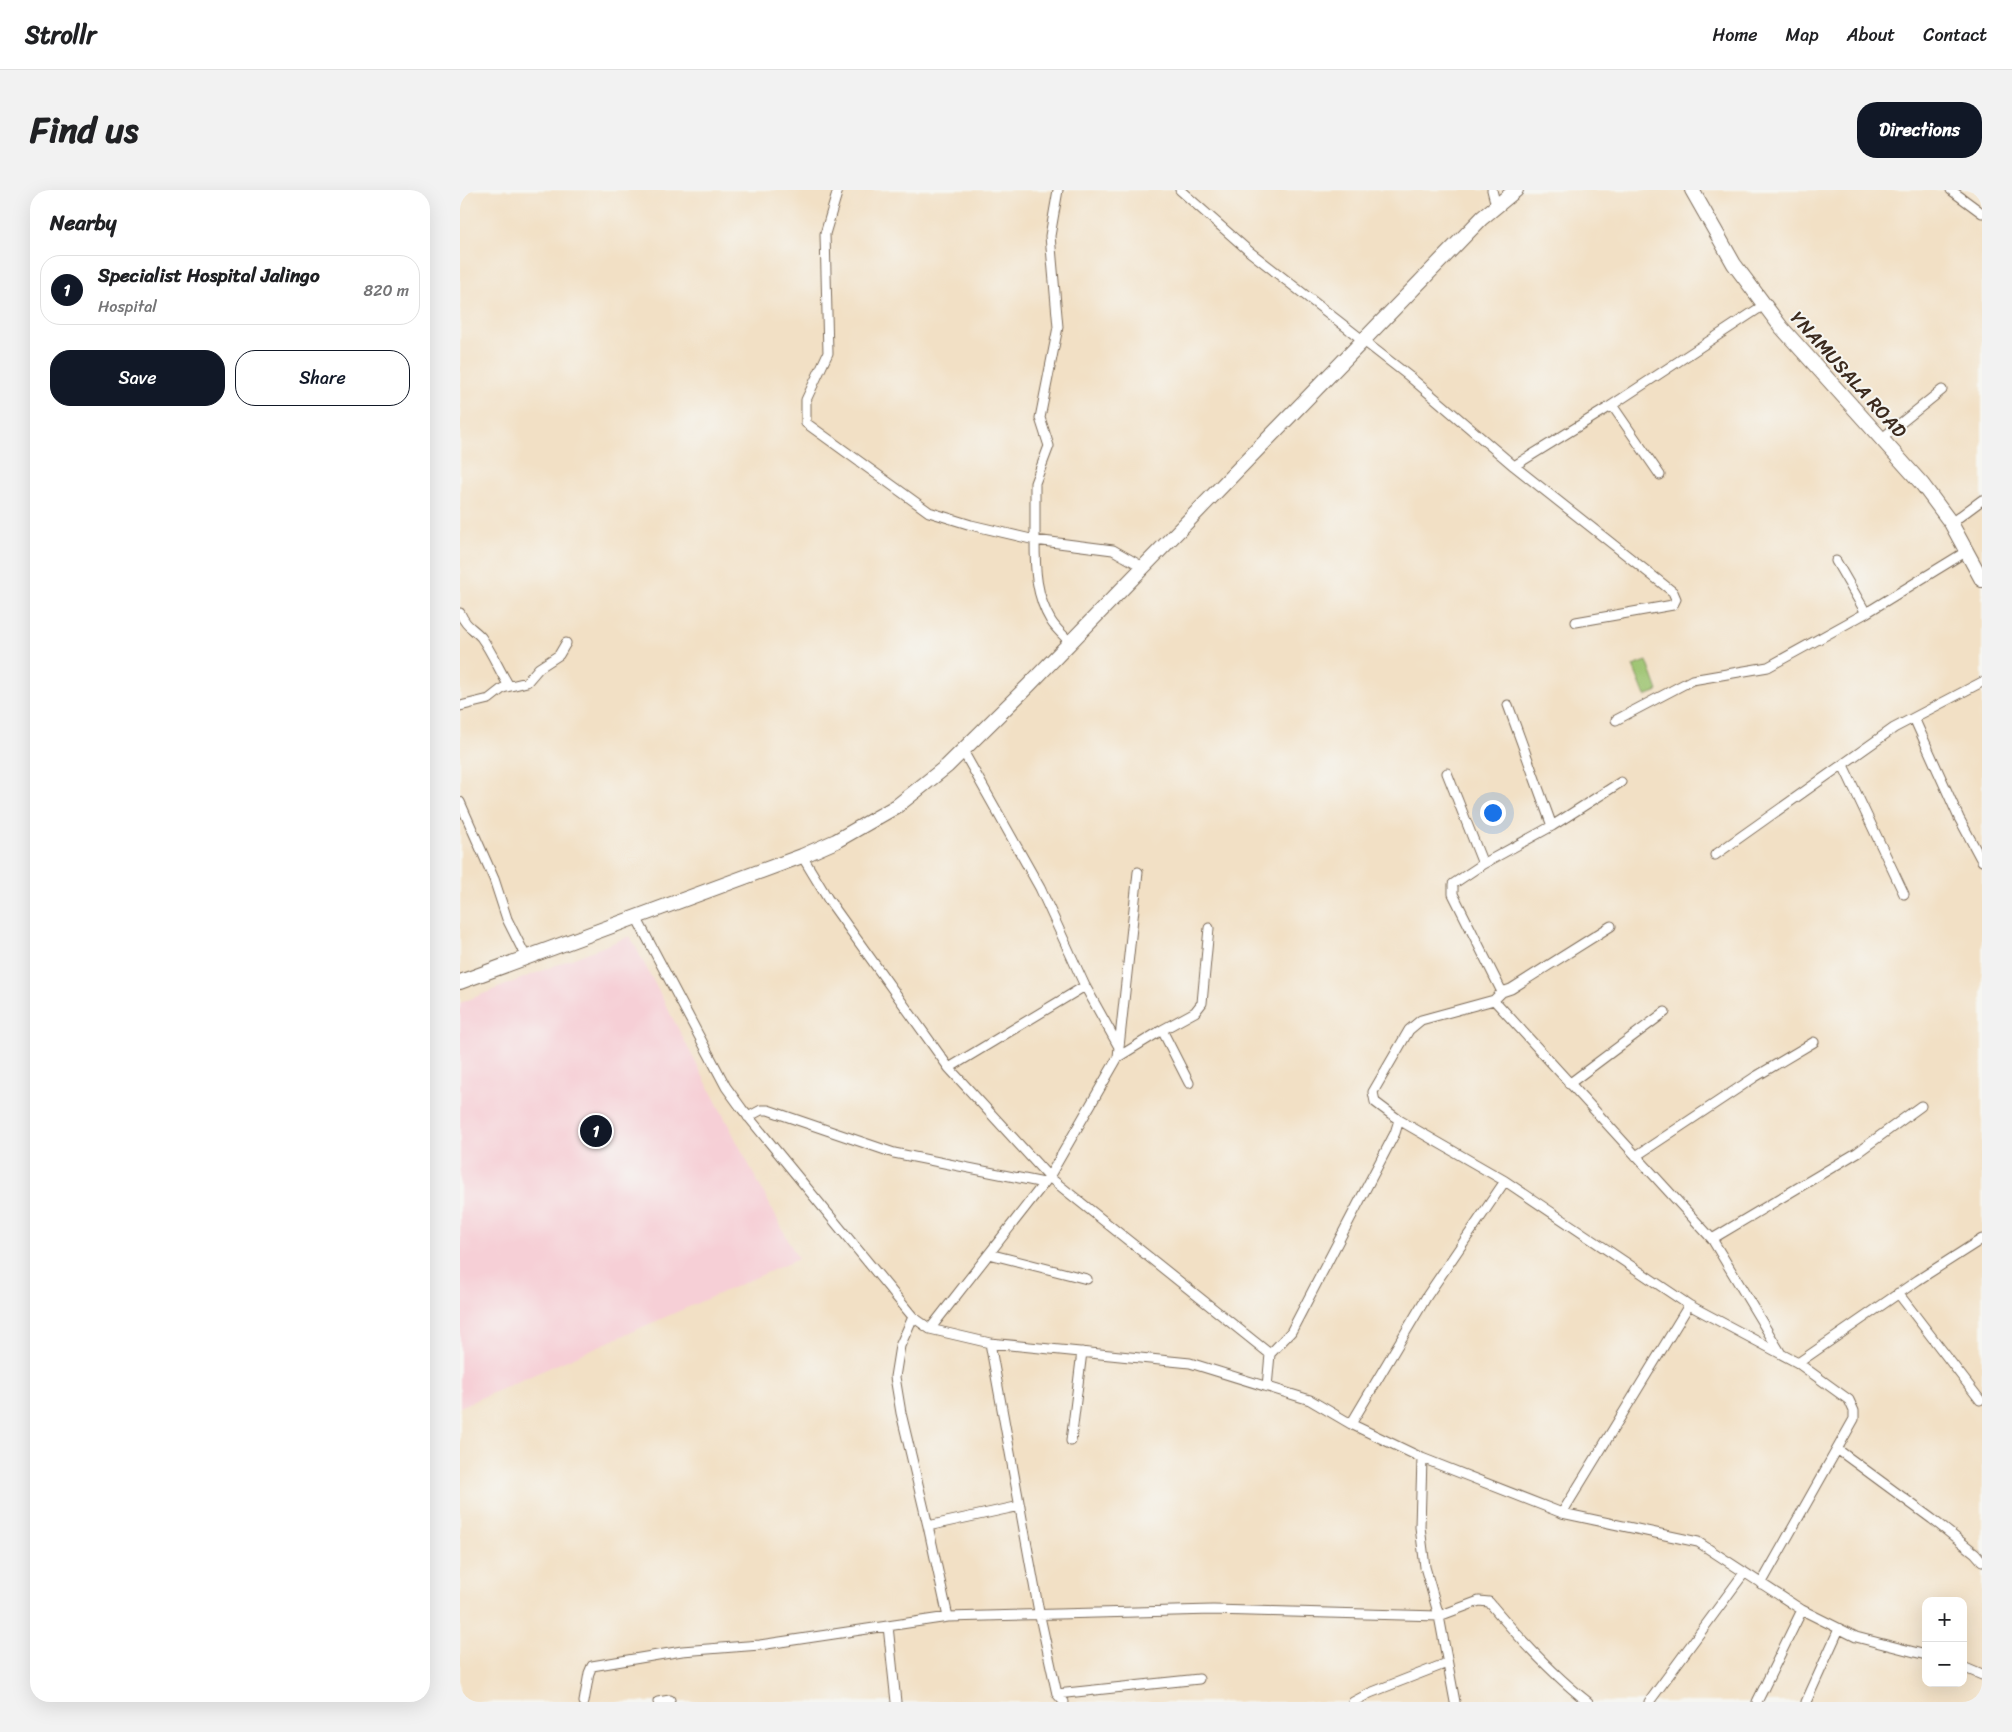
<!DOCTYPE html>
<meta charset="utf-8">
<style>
body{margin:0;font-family:Sriracha,sans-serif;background:#f2f2f2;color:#202124}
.controls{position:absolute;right:15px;bottom:15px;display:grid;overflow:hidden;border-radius:10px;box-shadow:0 5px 20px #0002}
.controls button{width:45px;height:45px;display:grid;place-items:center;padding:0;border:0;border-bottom:1px solid #e0e0e0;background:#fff;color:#202124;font:25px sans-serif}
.you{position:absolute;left:1032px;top:622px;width:18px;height:18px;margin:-12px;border:4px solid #fff;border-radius:50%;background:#1a73e8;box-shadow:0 0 0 8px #1a73e833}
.badge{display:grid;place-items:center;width:32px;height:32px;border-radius:50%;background:#111827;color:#fff;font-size:16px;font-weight:700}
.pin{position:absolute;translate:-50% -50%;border:2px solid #fff;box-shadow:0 1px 5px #0006}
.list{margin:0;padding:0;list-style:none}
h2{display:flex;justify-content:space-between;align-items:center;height:65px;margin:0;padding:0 20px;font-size:21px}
h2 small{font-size:16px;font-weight:400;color:#757577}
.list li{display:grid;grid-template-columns:32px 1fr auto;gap:15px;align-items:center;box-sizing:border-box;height:70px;margin:0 10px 10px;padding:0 10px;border:1px solid #e0e0e0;border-radius:20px}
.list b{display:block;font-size:19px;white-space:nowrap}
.list p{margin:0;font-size:16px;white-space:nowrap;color:#757577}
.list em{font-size:16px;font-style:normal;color:#757577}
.actions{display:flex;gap:10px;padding:15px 20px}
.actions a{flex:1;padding:11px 0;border:1px solid #111827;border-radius:20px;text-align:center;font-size:18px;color:#111827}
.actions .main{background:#111827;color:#fff}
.map{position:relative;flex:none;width:1522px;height:1512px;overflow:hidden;border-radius:20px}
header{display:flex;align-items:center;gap:30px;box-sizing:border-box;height:70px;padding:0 25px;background:#fff;border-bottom:1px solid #e0e0e0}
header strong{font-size:24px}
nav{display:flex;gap:28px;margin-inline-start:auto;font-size:18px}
.intro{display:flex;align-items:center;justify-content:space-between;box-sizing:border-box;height:120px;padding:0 30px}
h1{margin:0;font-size:35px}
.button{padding:12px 22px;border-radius:20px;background:#111827;color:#fff;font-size:18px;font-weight:700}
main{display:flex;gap:30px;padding:0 30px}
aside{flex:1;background:#fff;border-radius:20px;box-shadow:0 5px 20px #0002}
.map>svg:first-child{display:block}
.built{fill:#f6cfd6}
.green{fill:#9cc36f;stroke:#6c7646}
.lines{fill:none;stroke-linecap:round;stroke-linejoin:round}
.minor-casing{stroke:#7b6a58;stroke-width:11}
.secondary-casing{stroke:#7b6a58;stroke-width:16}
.minor{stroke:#fff;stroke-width:9}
.secondary{stroke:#fff;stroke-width:14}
.labels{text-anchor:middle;stroke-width:4;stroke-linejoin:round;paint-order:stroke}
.street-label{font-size:19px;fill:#3b2a1e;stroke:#f6f6f2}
</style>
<header>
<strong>Strollr</strong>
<nav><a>Home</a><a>Map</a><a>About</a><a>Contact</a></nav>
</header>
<div class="intro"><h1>Find us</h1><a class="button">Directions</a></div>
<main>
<aside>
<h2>Nearby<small></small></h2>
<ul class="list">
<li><span class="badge">1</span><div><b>Specialist Hospital Jalingo</b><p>Hospital</p></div><em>820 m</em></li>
</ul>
<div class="actions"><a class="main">Save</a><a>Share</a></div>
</aside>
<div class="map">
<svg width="1522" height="1512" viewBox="0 0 1522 1512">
<rect width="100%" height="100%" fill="#f6f6f2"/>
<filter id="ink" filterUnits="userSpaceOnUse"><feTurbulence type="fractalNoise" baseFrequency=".02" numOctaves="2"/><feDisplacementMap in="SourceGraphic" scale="10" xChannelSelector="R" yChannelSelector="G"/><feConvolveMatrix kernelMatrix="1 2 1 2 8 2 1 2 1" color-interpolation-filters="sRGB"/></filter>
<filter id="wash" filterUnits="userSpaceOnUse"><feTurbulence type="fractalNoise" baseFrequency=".0096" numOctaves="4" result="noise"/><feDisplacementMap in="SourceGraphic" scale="20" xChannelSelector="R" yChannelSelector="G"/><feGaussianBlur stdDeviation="1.12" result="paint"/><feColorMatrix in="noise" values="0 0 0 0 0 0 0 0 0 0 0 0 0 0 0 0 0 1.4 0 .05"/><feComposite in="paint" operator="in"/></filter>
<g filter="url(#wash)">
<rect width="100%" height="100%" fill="#f2e0c5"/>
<path class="built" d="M170 746 338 1069 0 1217V813Z"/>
<path class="green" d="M1187 471 1198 501 1185 506 1173 476Z"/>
</g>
<g filter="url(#ink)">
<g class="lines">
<defs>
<path id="minor" d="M378 0 365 44 368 163 346 210V233L469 322 511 335 575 350C575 380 576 406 591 431 596 439 604 446 610 452
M598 0 590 46 598 137 580 228 589 256 575 293V350L653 360 683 377
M720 0 790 62 950 187 1054 276 1213 402 1216 409 1213 415 1116 432
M1032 0 1036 16
M1491 0 1522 23
M1152 215 1200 285
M1421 249 1482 200
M1054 276 1146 219 1304 115
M1491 333 1522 310
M1376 371 1406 423
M0 423C7 438 12 437 21 447 32 462 39 480 49 496
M1048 515 1092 636
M0 516 29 509 43 498 67 492 79 478 99 465 106 453
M1454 528 1499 628 1522 671
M1156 530 1232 490 1308 477 1406 423 1507 361
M503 561 580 698 625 796 659 857 658 867
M1383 575 1444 704
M987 583 1023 674
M1161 592 1092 636 1023 674 993 694V704L1042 802 1034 810 1252 1049 1320 1162
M0 612 34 689 47 729 66 767
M1255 665 1434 538 1522 492
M342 666 368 709 489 878 589 987 810 1164
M176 727 266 897 282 919 453 1127 470 1139 530 1153 730 1173 850 1210 891 1234 962 1268 1102 1323 1238 1352 1342 1420 1396 1447 1466 1465
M1042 802 1051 799 1151 736
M702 840 729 893
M659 857 678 682
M489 878 625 796
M1109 894 1205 822
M288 927 301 920H308L434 963 584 993
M939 930 1045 991
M1176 966 1295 887 1354 852
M1252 1049 1398 962 1461 916
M529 1064 627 1089
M1438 1103 1520 1210
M470 1139 589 987 658 867 702 840 735 822 742 813 749 738
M530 1153 579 1422 597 1504 604 1512
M807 1197 810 1164 831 1142 935 943 939 930 915 912 913 902 949 840 961 830 1034 810
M891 1234 967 1106 1045 991 1229 1115
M611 1251 622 1162
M1377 1259 1472 1329 1515 1363 1522 1371
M962 1268 960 1337 965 1377 979 1426 995 1512
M1102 1323 1229 1115 1338 1173 1458 1090 1522 1049
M468 1336 560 1316
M1301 1394 1394 1229V1221L1389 1210 1338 1173
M488 1427 753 1420 979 1426 1019 1411 1029 1412C1059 1448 1091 1483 1128 1512
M428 1436 436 1512
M1503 1477 1522 1485
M597 1504 739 1489
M124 1512 129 1483 132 1476 222 1461 300 1455 488 1427 468 1336 441 1223 435 1187 440 1156 453 1127
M198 1512 210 1510
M893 1512 910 1503 987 1473
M1189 1512 1284 1383
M1297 1512 1342 1420
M1346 1512 1379 1439"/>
<path id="secondary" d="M1232 0 1274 74 1321 137 1462 294 1491 333 1522 390
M0 792 342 666 376 651 437 616 487 576 568 496 1022 28 1056 0"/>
</defs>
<use href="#minor" class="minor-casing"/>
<use href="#secondary" class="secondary-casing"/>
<use href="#minor" class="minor"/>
<use href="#secondary" class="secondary"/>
</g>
</g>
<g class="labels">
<g class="street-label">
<text transform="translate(1389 184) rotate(48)" y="7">YNAMUSALA ROAD</text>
</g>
</g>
</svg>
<div class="controls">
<button>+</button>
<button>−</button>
</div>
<div class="you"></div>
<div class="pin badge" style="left:136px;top:941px">1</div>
</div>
</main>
